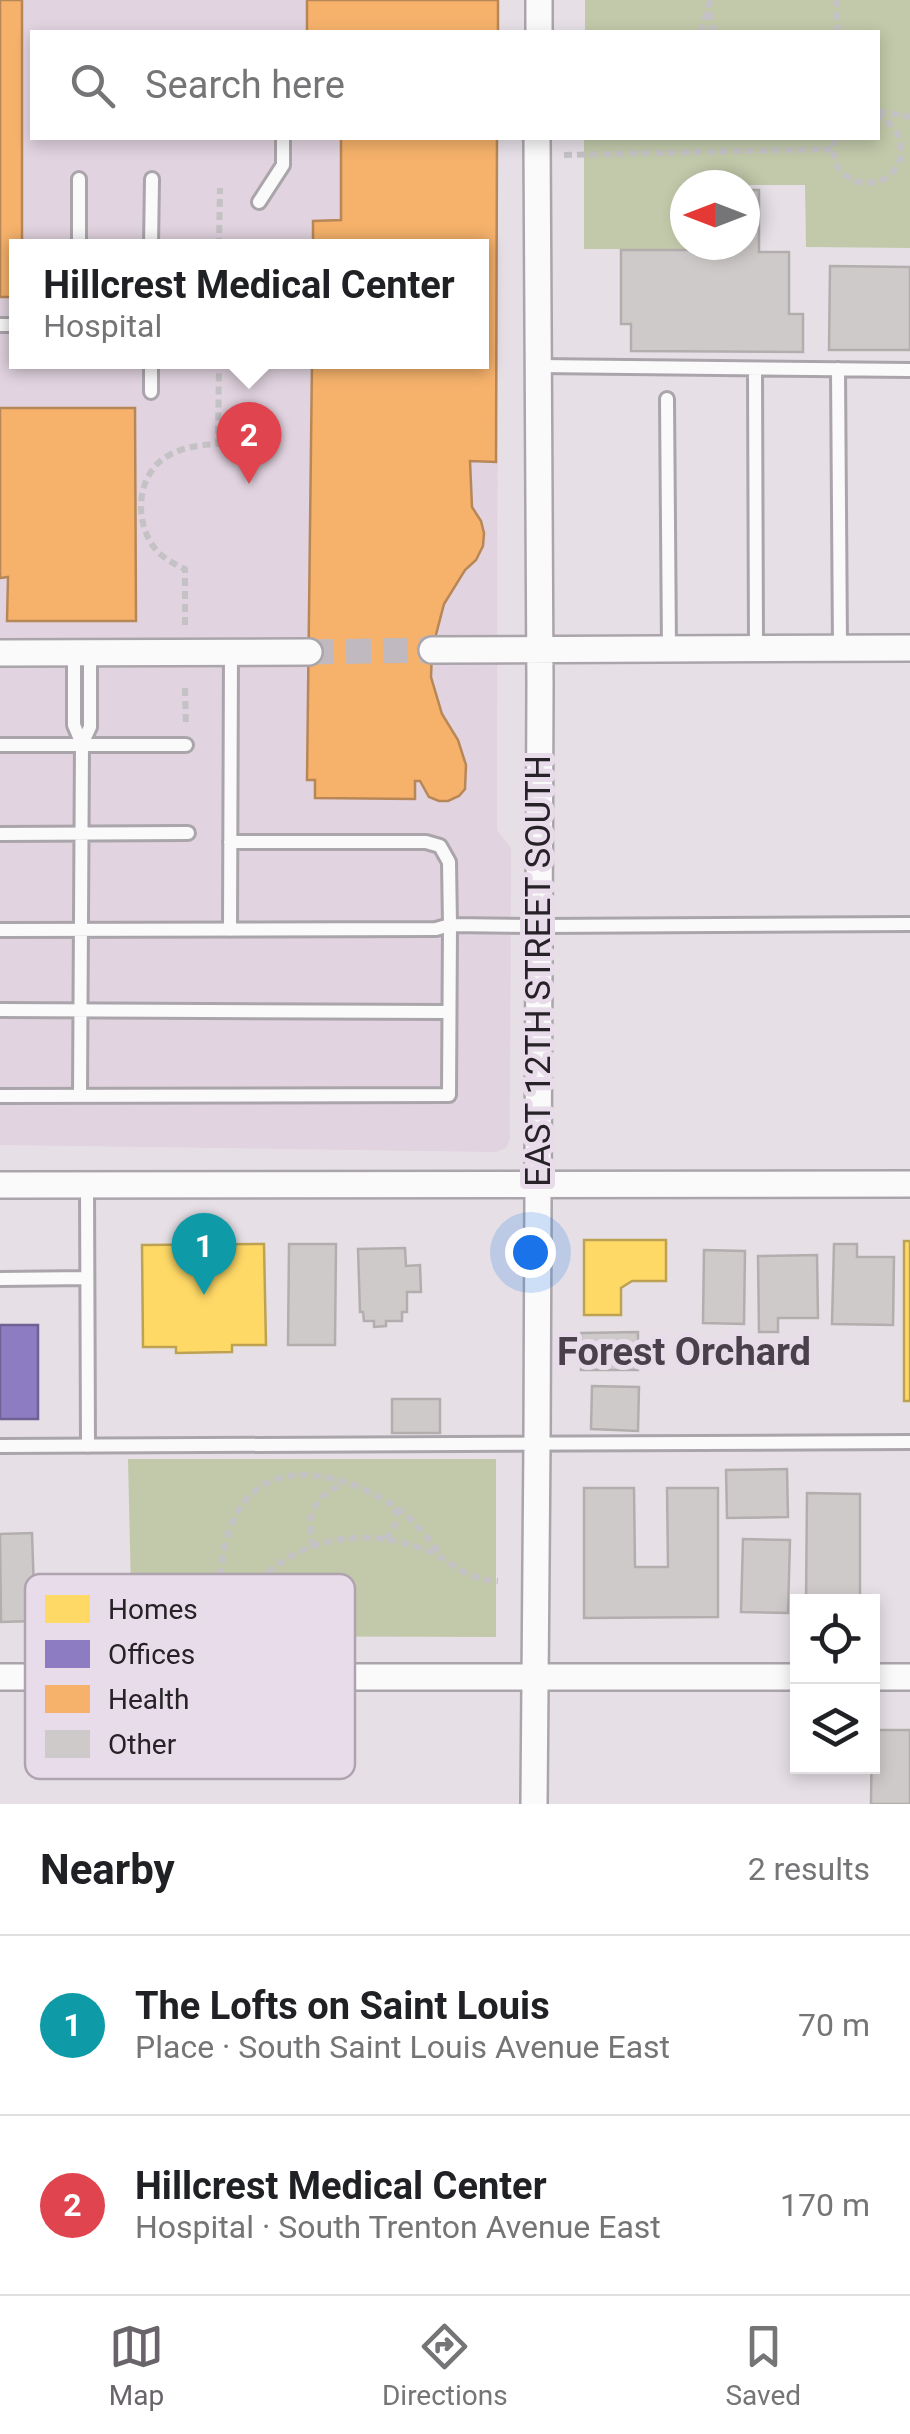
<!DOCTYPE html>
<meta charset="utf-8">
<style>
body{margin:0;font-family:Roboto,sans-serif;background:#f6f6f6;color:#202124}
.controls{position:absolute;right:30px;bottom:30px;display:grid;overflow:hidden;border-radius:0px;box-shadow:0 5px 15px #0003}
.controls button{width:90px;height:90px;display:grid;place-items:center;padding:0;border:0;border-bottom:2px solid #e0e0e0;background:#fff;color:#202124;font:50px sans-serif}
.compass{position:absolute;left:670px;top:170px;width:90px;height:90px;border-radius:50%;background:#fff;box-shadow:0 5px 15px #0003;rotate:270deg}
.you{position:absolute;left:530px;top:1252px;width:35px;height:35px;margin:-25px;border:8px solid #fff;border-radius:50%;background:#1a73e8;box-shadow:0 0 0 15px #1a73e833}
.badge{display:grid;place-items:center;width:65px;height:65px;border-radius:50%;background:#69646a;color:#fff;font-size:32px;font-weight:700}
.pin{position:absolute;translate:-50% -82px;filter:drop-shadow(0 2px 5px #0008)}
.pin::after{content:'';position:absolute;top:52px;width:35px;height:30px;background:inherit;clip-path:polygon(0 0,100% 0,50% 100%)}
.popup{position:absolute;left:9px;top:239px;width:480px;height:130px;box-sizing:border-box;display:grid;place-content:center;border-radius:0px;background:#fff;filter:drop-shadow(0 2px 8px #0005);font-size:32px;white-space:nowrap;color:#757577}
.popup b{font-size:38px;color:#202124}
.popup::after{content:'';position:absolute;left:50%;top:100%;margin-left:-20px;border:20px solid transparent;border-top-color:#fff}
.list{margin:0;padding:0;list-style:none}
h2{display:flex;justify-content:space-between;align-items:center;height:130px;margin:0;padding:0 40px;font-size:42px}
h2 small{font-size:32px;font-weight:400;color:#757577}
.list li{display:grid;grid-template-columns:65px 1fr auto;gap:30px;align-items:center;box-sizing:border-box;height:180px;padding:0 40px;border-top:2px solid #e0e0e0}
.list b{display:block;font-size:38px;white-space:nowrap}
.list p{margin:0;font-size:32px;white-space:nowrap;color:#757577}
.list em{font-size:32px;font-style:normal;color:#757577}
.icon{flex:none;width:55px;height:55px;fill:none;stroke:currentColor;stroke-width:2;stroke-linecap:round;stroke-linejoin:round}
.map{position:relative;flex:none;width:910px;height:1804px;overflow:hidden}
.search{position:absolute;background:#fff;box-shadow:0 5px 15px #0003;left:30px;right:30px;top:30px;height:110px;display:flex;align-items:center;gap:25px;box-sizing:border-box;padding:0 35px;border-radius:0px;color:#757577;font-size:38px}
.sheet{height:490px;background:#fff}
nav{display:flex;justify-content:space-around;align-items:center;box-sizing:border-box;height:140px;border-top:2px solid #e0e0e0;background:#fff;font-size:28px;color:#757577}
nav a{display:grid;justify-items:center;gap:5px}
nav .on{color:#69646a}
.map>svg:first-child{display:block}
.industrial{fill:#e1d3df;fill-rule:evenodd}
.green{fill:#c2c9aa}
.homes{fill:#ffd966;stroke:#bea253;stroke-width:2.5}
.offices{fill:#8e7cc3;stroke:#6f6194;stroke-width:2.5}
.health{fill:#f6b26b;stroke:#b88757;stroke-width:2.5}
.building{fill:#cfcaca;stroke:#b3aeae;stroke-width:2.5}
.lines{fill:none;stroke-linecap:round;stroke-linejoin:round}
.street-tunnel{stroke:#c0bac0;stroke-width:25;stroke-dasharray:25 12;stroke-linecap:butt}
.lane-casing{stroke:#aaa5aa;stroke-width:18}
.street-casing{stroke:#aaa5aa;stroke-width:30}
.path{stroke:#c4c2c4;stroke-width:6;stroke-dasharray:8 5;stroke-linecap:butt}
.lane{stroke:#fbfafb;stroke-width:12}
.street{stroke:#fbfafb;stroke-width:25}
.labels{text-anchor:middle;stroke-width:10;stroke-linejoin:round;paint-order:stroke}
.street-label{font-size:35px;fill:#262227;stroke:#e9dcea}
.neighbourhood-label{font-size:38px;font-weight:bold;fill:#4a404b;stroke:#e9dcea}
.key{fill:#e9dcea;stroke:#aea4b0;stroke-width:2.5}
.key-label{font-size:28px;fill:#262227}
</style>
<div class="map">
<svg width="910" height="1804" viewBox="0 0 910 1804">
<rect width="100%" height="100%" fill="#e6e0e6"/>
<path class="industrial" d="M0 0H498V32H32V138H498L497 830 511 848 510 1140 506 1148 496 1152 0 1145ZM16 246H482V362H16Z"/>
<path class="green" d="M585 0H910V248L806 247 805 185H685V245H714V249H584V138H878V32H585Z
M128 1459H496V1637L132 1636Z"/>
<path class="homes" d="M584 1240H666V1281H632L621 1288V1315H584Z
M904 1241H910V1401H904Z
M264 1244 266 1345H232V1352L176 1353V1347H143L142 1245Z"/>
<path class="offices" d="M0 1325H38V1419H0Z"/>
<path class="health" d="M0 0H22V246H16V297H0Z
M307 0H498V32H307Z
M341 138H497L496 462 470 461 472 507 481 521 484 533 483 546 476 560 465 570 444 604 432 650 431 677 442 714 458 740 466 765 465 789 459 796 448 801H439L429 797 420 781H415V799L315 798V780H307L312 362H482V246H313V221L341 220Z
M0 408H135L136 621H7L8 577 0 578Z"/>
<path class="building" d="M745 190H759V252H789V314H803V352L631 351V324H621V250H709V245H745Z
M830 266 910 267V350H829Z
M289 1244H336L335 1345H288Z
M834 1244H857V1257H894L893 1325 832 1324Z
M405 1248 406 1266 420 1265 421 1292H407V1312H402V1321H386V1326L374 1327V1321H364L363 1312H360L358 1249Z
M704 1250 745 1251 744 1324 703 1323Z
M817 1255 818 1318H778V1332H759L758 1256Z
M638 1332V1370H581V1333Z
M592 1386 639 1387 638 1431 591 1429Z
M392 1399H440V1433H392Z
M787 1469 788 1517 727 1518 726 1470Z
M584 1488H634L635 1567H668L667 1488H718V1617L584 1618Z
M807 1493 860 1494V1602H806Z
M32 1533 35 1621 1 1622 0 1534Z
M743 1539 790 1540 788 1613 741 1612Z
M872 1730H910V1804H871Z"/>
<g class="lines">
<path class="street-tunnel" d="M309 652 432 650"/>
<defs>
<path id="lane" d="M259 202 283 165V138
M79 246V179
M151 246 152 179
M0 325H16
M538 366 910 370
M755 369 756 648
M838 369 840 648
M151 392V362
M667 399 669 649
M74 653V725L82 744 80 1095
M82 744 90 727V652
M0 745H186
M0 834 188 833
M0 930 436 929 450 925 449 862 440 846 426 842H230
M230 930 231 651
M0 1010 449 1012
M0 1096 449 1095 450 925 538 926 910 924
M87 1184 88 1446
M0 1279 87 1278
M0 1446 910 1442"/>
<path id="street" d="M539 32V0
M432 650 910 648
M0 653 309 652
M0 1185 910 1184
M0 1677H798
M872 1677H910
M534 1804 537 1443 540 685 537 138"/>
</defs>
<use href="#lane" class="lane-casing"/>
<use href="#street" class="street-casing"/>
<path class="path" d="M711 0 708 7 714 32
M701 32 707 10
M835 32 838 27 836 0
M878 111 910 117
M835 138C821 193 903 199 901 147 900 132 890 122 878 116
M564 155 832 149
M219 246 220 188
M185 625V569C176 565 167 560 159 553 134 528 134 477 166 457 182 447 200 445 218 444L219 362
M185 688 186 727
M385 1539C396 1529 397 1521 395 1507
M313 1547C306 1515 312 1498 343 1484
M221 1635C258 1555 336 1518 421 1548 454 1560 460 1579 498 1581
M218 1641C218 1600 217 1557 234 1519 266 1449 352 1475 401 1511 417 1523 430 1540 441 1556"/>
<use href="#lane" class="lane"/>
<use href="#street" class="street"/>
</g>
<g class="labels">
<g class="street-label">
<text transform="translate(538 971) rotate(-90)" y="12">EAST 12TH STREET SOUTH</text>
</g>
<g class="neighbourhood-label">
<text x="684" y="1365">Forest Orchard</text>
</g>
</g>
<rect x="25" y="1574" width="330" height="205" rx="15" class="key"/>
<rect x="45" y="1595" width="45" height="28" fill="#ffd966"/>
<rect x="45" y="1640" width="45" height="28" fill="#8e7cc3"/>
<rect x="45" y="1685" width="45" height="28" fill="#f6b26b"/>
<rect x="45" y="1730" width="45" height="28" fill="#cfcaca"/>
<g class="key-label">
<text x="108" y="1619">Homes</text>
<text x="108" y="1664">Offices</text>
<text x="108" y="1709">Health</text>
<text x="108" y="1754">Other</text>
</g>
</svg>
<div class="controls">
<button><svg class="icon" aria-label="locate" viewBox="0 0 24 24"><circle cx="12" cy="12" r="6"/><path d="M12 2v4M12 18v4M2 12h4M18 12h4"/></svg></button>
<button><svg class="icon" aria-label="layers" viewBox="0 0 24 24"><path d="M12 4l9 5-9 5-9-5zM3 14l9 5 9-5"/></svg></button>
</div>
<svg class="compass" viewBox="-18 -18 36 36"><path d="M0-13l5 13h-10z" fill="#e53935"/><path d="M0 13l5-13h-10z" fill="#757577"/></svg>
<div class="you"></div>
<div class="pin badge" style="left:204px;top:1295px;background:#0f9aa8">1</div>
<div class="pin badge" style="left:249px;top:484px;background:#e0444e">2</div>
<div class="popup"><b>Hillcrest Medical Center</b>Hospital</div>
<div class="search"><svg class="icon" aria-label="search" viewBox="0 0 24 24"><circle cx="10" cy="10" r="6"/><path d="M15 15l6 6"/></svg>Search here</div>
</div>
<section class="sheet">
<h2>Nearby<small>2 results</small></h2>
<ul class="list">
<li><span class="badge" style="background:#0f9aa8">1</span><div><b>The Lofts on Saint Louis</b><p>Place · South Saint Louis Avenue East</p></div><em>70 m</em></li>
<li><span class="badge" style="background:#e0444e">2</span><div><b>Hillcrest Medical Center</b><p>Hospital · South Trenton Avenue East</p></div><em>170 m</em></li>
</ul>
</section>
<nav>
<a class="on"><svg class="icon" aria-label="map" viewBox="0 0 24 24"><path d="M3 6l6-2 6 2 6-2v14l-6 2-6-2-6 2zM9 4v14M15 6v14"/></svg>Map</a>
<a><svg class="icon" aria-label="directions" viewBox="0 0 24 24"><path d="M12 3l9 9-9 9-9-9zM9 14v-3h6M13 9l2 2-2 2"/></svg>Directions</a>
<a><svg class="icon" aria-label="saved" viewBox="0 0 24 24"><path d="M7 4h10v16l-5-4-5 4z"/></svg>Saved</a>
</nav>
